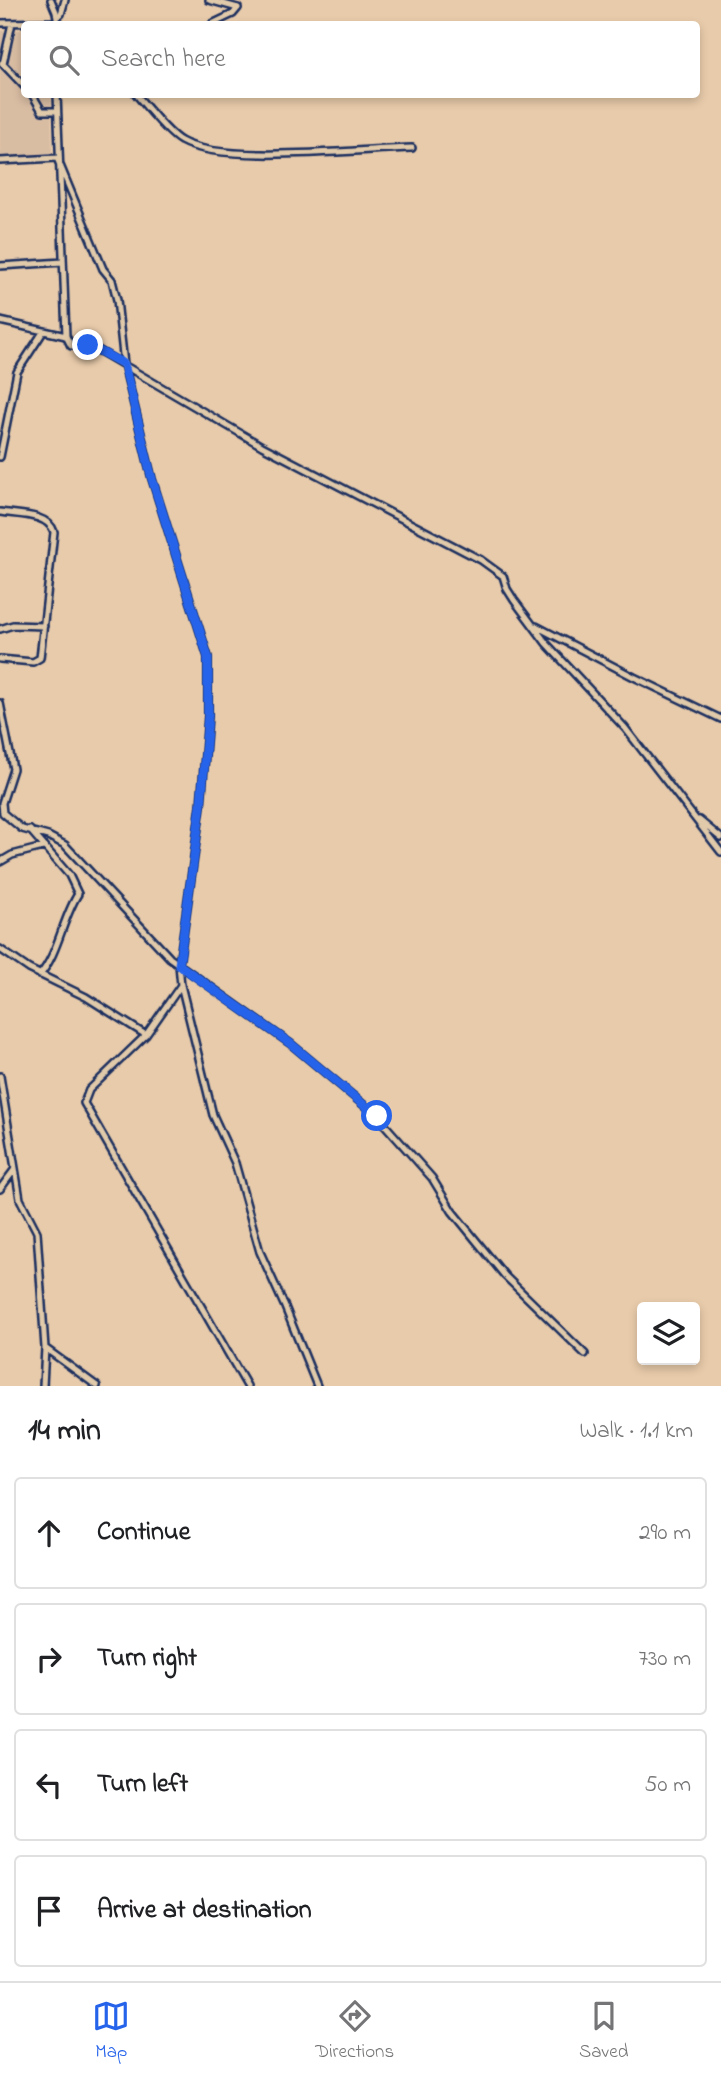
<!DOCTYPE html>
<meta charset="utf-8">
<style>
body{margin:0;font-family:"Indie Flower",sans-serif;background:#f2f2f2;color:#202124}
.controls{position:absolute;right:21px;bottom:21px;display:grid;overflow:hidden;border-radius:7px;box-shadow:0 4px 10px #0003}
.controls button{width:63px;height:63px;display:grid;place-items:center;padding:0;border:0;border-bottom:2px solid #e0e0e0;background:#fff;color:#202124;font:35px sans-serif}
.stop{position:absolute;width:21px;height:21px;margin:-16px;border:5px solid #2563eb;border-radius:50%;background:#fff}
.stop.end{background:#2563eb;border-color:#fff;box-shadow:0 2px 7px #0008}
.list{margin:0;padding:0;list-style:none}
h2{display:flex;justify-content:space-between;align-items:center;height:91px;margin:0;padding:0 28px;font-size:30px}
h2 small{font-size:23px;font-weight:400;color:#757577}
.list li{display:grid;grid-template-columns:46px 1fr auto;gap:21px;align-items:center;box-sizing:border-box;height:112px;margin:0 14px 14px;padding:0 14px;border:2px solid #e0e0e0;border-radius:7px}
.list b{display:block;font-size:26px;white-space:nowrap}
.list em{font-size:23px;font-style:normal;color:#757577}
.icon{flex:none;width:38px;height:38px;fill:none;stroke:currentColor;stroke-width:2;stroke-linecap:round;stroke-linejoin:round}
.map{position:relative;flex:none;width:721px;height:1386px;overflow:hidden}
.search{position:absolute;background:#fff;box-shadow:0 4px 10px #0003;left:21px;right:21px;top:21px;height:77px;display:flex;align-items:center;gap:18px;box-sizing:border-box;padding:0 24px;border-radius:7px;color:#757577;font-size:26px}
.sheet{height:595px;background:#fff}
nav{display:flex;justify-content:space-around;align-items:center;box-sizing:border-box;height:98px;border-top:2px solid #e0e0e0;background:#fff;font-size:19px;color:#757577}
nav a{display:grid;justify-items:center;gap:4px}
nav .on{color:#2563eb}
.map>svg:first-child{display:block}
.built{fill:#d9bda3}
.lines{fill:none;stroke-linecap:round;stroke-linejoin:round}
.street-casing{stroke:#1b2f5e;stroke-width:10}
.street{stroke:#e1caaa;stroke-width:5}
.route{stroke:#2563eb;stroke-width:9}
</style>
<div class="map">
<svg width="721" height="1386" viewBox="0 0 721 1386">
<rect width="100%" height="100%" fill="#e8cbaa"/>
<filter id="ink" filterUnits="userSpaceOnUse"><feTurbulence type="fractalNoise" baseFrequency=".0143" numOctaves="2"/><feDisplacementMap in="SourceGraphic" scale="14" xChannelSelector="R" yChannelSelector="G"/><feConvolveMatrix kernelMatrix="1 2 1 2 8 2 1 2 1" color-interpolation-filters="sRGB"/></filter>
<g filter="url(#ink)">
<path class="built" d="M24 30V94L51 95 52 157 0 159V31Z"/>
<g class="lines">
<defs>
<path id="street" d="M51 0 56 12 58 24
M209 0 238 8
M57 17 61 14 65 0
M0 23 58 22
M212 24 233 14 238 8
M2 63 24 86
M3 64 12 23
M32 94 42 111H57
M57 94 66 336
M136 94C146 106 168 134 181 141 222 165 360 149 412 148
M57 158 103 269 112 280 117 300 124 364 152 479 208 657V716L201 806 179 965 181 985 213 1115 235 1163 260 1252 285 1307 317 1386
M0 161 57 158
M0 266 63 262
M0 321 66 336 71 346 87 345 98 350 262 446 481 560 503 576 507 589 514 600 546 643 625 728 721 852
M0 457 17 372 43 332
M0 512C17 515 48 513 54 532L40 658 33 662 0 659
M536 626 634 677 721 719
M0 629 13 625 44 626
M0 703 13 769 2 803 3 813 22 829 48 836 65 845 170 958 291 1044 377 1116 432 1178 452 1211 505 1276 585 1354
M699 820 721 838
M30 830 69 875 78 894C63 917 58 954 40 975
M0 862 12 855 43 847
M0 949 29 969 86 997 146 1035
M181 985 146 1035 89 1090 84 1103 247 1386
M0 1076 20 1199 37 1232 45 1348 97 1386
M0 1189 15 1169
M43 1386 45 1348"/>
</defs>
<use href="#street" class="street-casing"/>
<use href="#street" class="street"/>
</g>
</g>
<g class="lines" filter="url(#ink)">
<path class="route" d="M88 345 124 364 152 479 208 657V716L201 806 179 965 291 1044 377 1116"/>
</g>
</svg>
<div class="controls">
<button><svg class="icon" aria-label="layers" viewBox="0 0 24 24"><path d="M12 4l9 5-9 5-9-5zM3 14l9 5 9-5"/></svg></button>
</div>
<div class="stop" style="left:377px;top:1116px"></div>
<div class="stop end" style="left:88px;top:345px"></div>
<div class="search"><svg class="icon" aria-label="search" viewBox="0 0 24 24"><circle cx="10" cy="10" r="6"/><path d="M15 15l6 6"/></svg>Search here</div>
</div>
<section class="sheet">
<h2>14 min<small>Walk · 1.1 km</small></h2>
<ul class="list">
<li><svg class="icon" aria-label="ahead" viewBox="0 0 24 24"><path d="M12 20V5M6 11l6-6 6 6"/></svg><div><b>Continue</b></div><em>290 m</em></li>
<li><svg class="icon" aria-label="right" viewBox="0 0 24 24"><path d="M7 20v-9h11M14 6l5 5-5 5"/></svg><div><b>Turn right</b></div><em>730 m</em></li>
<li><svg class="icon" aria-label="left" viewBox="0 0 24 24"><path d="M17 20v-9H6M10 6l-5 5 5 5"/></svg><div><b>Turn left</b></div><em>50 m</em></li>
<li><svg class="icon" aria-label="arrive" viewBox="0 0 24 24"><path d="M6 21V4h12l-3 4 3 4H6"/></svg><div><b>Arrive at destination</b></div></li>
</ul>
</section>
<nav>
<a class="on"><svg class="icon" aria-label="map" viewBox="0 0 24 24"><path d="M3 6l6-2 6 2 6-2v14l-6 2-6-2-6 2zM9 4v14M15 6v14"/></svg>Map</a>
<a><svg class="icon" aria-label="directions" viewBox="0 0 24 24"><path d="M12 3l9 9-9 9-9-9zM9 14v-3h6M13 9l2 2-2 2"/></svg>Directions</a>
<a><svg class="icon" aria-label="saved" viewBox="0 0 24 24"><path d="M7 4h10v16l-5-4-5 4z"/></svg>Saved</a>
</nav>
